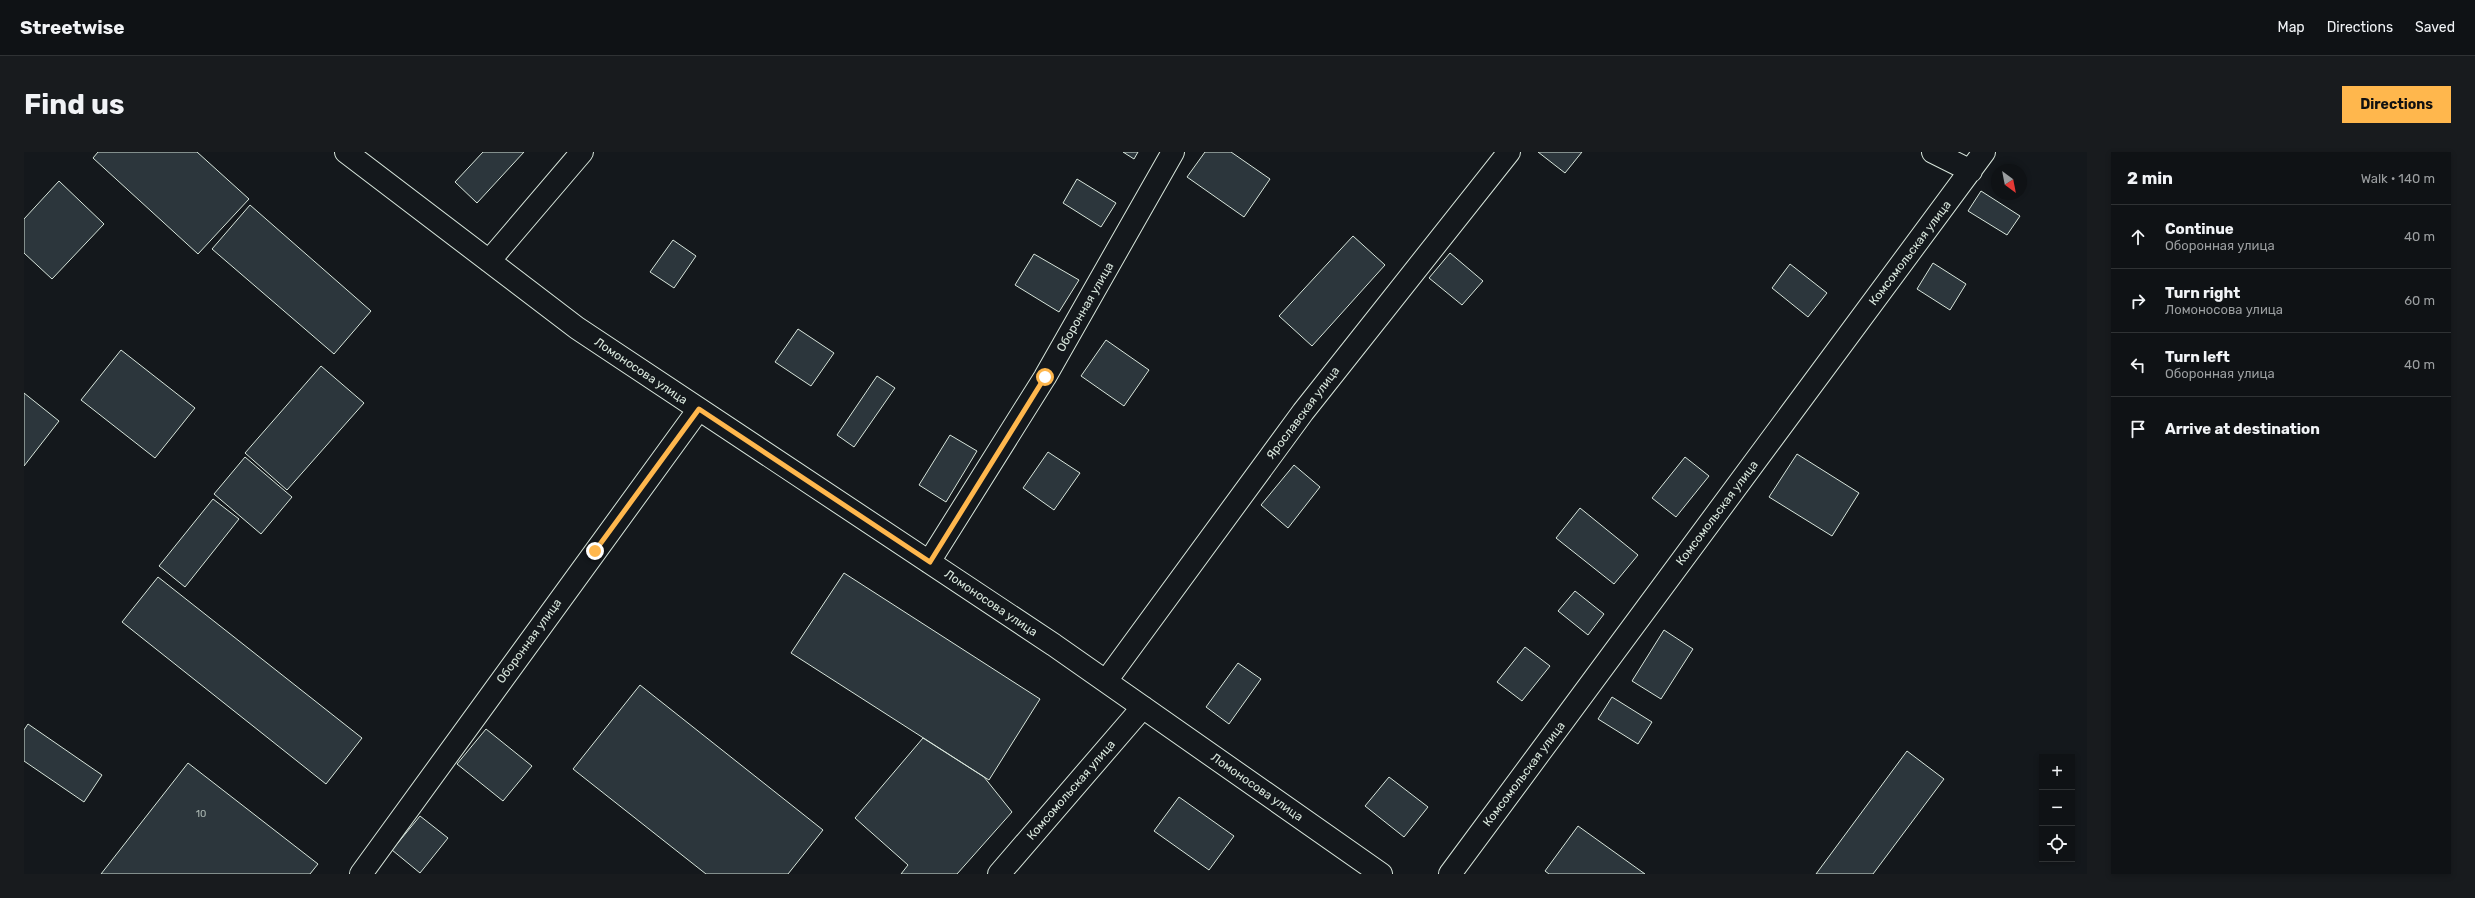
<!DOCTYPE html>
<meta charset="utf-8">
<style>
body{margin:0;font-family:Rubik,sans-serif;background:#181b1e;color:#f1f3f6}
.controls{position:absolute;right:12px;bottom:12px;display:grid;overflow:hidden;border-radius:0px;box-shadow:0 2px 6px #0003}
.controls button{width:36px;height:36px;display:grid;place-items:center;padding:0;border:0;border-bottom:1px solid #2f3234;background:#0f1215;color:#f1f3f6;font:20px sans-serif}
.compass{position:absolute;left:1967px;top:12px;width:36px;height:36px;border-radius:50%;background:#0f1215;box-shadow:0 2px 6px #0003;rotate:148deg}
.stop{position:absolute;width:12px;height:12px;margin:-9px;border:3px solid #ffb74d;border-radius:50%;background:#fff}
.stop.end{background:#ffb74d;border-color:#fff;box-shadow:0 1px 4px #0008}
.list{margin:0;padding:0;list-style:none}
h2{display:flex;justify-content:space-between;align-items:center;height:52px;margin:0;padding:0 16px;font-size:17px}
h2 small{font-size:13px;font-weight:400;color:#9b9ea0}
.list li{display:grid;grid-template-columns:26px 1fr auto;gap:12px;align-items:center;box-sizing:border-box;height:64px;padding:0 16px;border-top:1px solid #2f3234}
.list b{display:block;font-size:15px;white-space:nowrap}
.list p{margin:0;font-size:13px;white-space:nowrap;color:#9b9ea0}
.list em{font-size:13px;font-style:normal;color:#9b9ea0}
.icon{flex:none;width:22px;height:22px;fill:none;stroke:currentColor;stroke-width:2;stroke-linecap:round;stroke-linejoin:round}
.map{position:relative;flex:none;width:2063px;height:722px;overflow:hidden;border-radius:0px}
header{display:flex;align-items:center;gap:24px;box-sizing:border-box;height:56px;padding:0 20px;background:#0f1215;border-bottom:1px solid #2f3234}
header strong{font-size:19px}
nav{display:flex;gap:22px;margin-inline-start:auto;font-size:14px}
.intro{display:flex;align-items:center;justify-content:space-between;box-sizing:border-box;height:96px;padding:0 24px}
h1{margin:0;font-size:28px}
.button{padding:10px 18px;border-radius:0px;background:#ffb74d;color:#111;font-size:14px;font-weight:700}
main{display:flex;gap:24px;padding:0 24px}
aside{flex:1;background:#0f1215;border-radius:0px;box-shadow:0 2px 6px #0003}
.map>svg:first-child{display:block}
.building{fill:#2c363c;stroke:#d8e6dc}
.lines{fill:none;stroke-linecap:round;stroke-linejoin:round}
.street-casing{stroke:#d8e6dc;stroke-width:24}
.street{stroke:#14181c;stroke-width:22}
.route{stroke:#ffb74d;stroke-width:5}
.labels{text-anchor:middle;stroke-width:3;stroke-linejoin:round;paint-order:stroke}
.number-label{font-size:10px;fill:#adbab4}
.street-label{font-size:12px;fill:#d8e6dc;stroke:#14181c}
</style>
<header>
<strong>Streetwise</strong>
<nav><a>Map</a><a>Directions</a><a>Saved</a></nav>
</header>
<div class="intro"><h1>Find us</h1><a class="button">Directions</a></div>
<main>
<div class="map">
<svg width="2063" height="722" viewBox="0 0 2063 722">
<rect width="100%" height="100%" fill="#14181c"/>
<path class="building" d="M74 0H173L225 47 174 102 69 6Z
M459 0H500L453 51 431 30Z
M1099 0H1114L1110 7Z
M1181 0H1207L1246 27 1220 65 1163 25Z
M1514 0H1558L1541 21Z
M1053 27 1092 51 1077 75 1039 51Z
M35 29 80 72 28 127 0 101V67Z
M1957 39 1996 64 1983 83 1944 59Z
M226 53 347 159 310 202 188 97Z
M1329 84 1361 113 1288 194 1255 164Z
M649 88 672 104 650 136 626 120Z
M1426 101 1459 129 1438 153 1405 126Z
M1010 102 1055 128 1035 160 991 133Z
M1909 111 1942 132 1926 158 1893 137Z
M1766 112 1803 141 1784 165 1748 136Z
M774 177 810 201 787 234 751 210Z
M1082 188 1125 218 1100 254 1057 224Z
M97 198 171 256 131 306 57 248Z
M297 214 340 251 263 338 221 301Z
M853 224 871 236 830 295 813 283Z
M0 241 35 269 0 314Z
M926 283 953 299 922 350 895 333Z
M1024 300 1056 321 1030 358 999 336Z
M1773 302 1835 341 1808 384 1745 345Z
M221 305 268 345 237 382 190 342Z
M1661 305 1685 324 1652 365 1628 346Z
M1270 313 1296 335 1264 376 1237 353Z
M189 347 215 367 161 435 135 414Z
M1556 356 1614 403 1590 432 1532 386Z
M820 421 1016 547 965 628 767 501Z
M134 425 338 586 302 632 98 470Z
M1551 439 1580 462 1564 483 1534 459Z
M1640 478 1669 497 1637 547 1608 529Z
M1501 495 1526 514 1498 549 1473 530Z
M1214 511 1237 527 1205 572 1182 555Z
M616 533 799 678 764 722H682L549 617Z
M1588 545 1628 570 1614 592 1574 567Z
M4 572 78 623 60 650 0 609V578Z
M462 577 508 614 479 649 433 612Z
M899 586 960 625 988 660 933 722H877L884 713 831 666Z
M1883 599 1920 627 1849 722H1792Z
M164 611 294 712 286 722H77Z
M1365 625 1404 655 1380 685 1341 654Z
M1155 645 1210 684 1185 718 1130 679Z
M396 664 424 686 396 721 368 698Z
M1554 674 1621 722H1525L1521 719Z"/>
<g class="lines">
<defs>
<path id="street" d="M322 0 553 176 1030 493 1357 722
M1909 0 1947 19
M465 109 558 0
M905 410 1021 225 1149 0
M1082 529 1279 260 1485 0
M337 722 675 257
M975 722 1119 555
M1426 722 1960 0"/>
</defs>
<use href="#street" class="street-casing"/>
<use href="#street" class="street"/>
</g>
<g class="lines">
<path class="route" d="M571 399 675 257 906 410 1021 225"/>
</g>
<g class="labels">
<g class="number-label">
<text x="177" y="665">10</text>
</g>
<g class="street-label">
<text transform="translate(1886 101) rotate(-53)" y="4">Комсомольская улица</text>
<text transform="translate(1061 155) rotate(-60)" y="4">Оборонная улица</text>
<text transform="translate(617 219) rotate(34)" y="4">Ломоносова улица</text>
<text transform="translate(1279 261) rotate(-53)" y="4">Ярославская улица</text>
<text transform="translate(1693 361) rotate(-53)" y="4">Комсомольская улица</text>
<text transform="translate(967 451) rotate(34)" y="4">Ломоносова улица</text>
<text transform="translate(505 489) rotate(-54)" y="4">Оборонная улица</text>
<text transform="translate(1500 622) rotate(-53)" y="4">Комсомольская улица</text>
<text transform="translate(1233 635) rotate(35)" y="4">Ломоносова улица</text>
<text transform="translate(1047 638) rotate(-49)" y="4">Комсомольская улица</text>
</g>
</g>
</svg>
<div class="controls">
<button>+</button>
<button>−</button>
<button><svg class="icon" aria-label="locate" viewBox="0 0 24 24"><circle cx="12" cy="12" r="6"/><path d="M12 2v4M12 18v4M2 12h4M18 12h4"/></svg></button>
</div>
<svg class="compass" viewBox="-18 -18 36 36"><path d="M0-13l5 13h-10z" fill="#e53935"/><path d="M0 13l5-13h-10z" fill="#9b9ea0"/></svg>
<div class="stop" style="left:1021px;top:225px"></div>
<div class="stop end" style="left:571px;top:399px"></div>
</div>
<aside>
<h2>2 min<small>Walk · 140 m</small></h2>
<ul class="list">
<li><svg class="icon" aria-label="ahead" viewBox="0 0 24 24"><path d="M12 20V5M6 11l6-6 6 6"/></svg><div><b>Continue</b><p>Оборонная улица</p></div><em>40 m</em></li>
<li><svg class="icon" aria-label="right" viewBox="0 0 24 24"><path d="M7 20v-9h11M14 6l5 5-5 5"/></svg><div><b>Turn right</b><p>Ломоносова улица</p></div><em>60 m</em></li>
<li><svg class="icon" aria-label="left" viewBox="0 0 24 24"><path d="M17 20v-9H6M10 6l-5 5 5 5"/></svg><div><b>Turn left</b><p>Оборонная улица</p></div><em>40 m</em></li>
<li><svg class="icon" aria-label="arrive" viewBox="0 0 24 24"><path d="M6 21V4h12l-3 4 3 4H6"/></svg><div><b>Arrive at destination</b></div></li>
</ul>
</aside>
</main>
